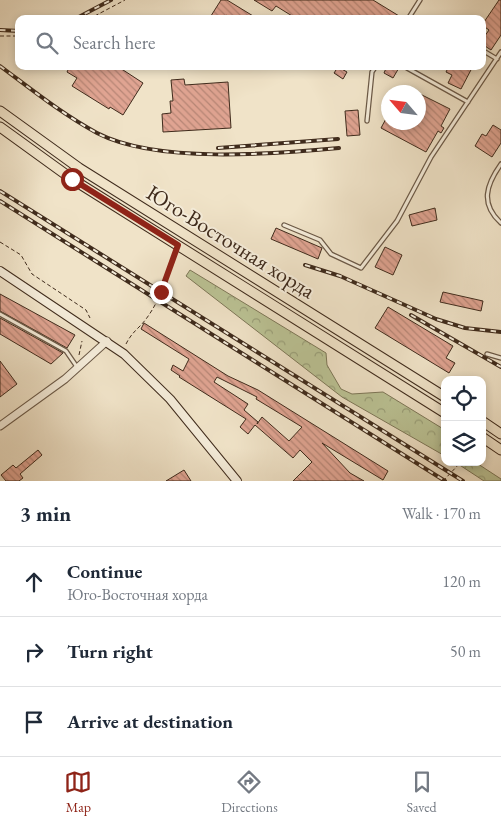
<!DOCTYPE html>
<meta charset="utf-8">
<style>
body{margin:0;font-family:"EB Garamond",serif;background:#f2f2f3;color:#1f2937}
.controls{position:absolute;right:15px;bottom:15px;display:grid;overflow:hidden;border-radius:10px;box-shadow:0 2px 8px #0003}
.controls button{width:45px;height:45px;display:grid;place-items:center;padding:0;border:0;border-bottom:1px solid #e0e1e3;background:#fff;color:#1f2937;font:25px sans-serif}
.compass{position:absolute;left:381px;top:85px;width:45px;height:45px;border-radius:50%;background:#fff;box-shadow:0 2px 8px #0003;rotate:298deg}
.stop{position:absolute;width:15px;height:15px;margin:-11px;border:4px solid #8f2418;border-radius:50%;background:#fff}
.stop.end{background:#8f2418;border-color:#fff;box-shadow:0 1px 5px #0008}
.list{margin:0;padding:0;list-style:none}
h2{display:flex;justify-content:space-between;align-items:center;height:65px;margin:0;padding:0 20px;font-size:21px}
h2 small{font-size:16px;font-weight:400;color:#747a83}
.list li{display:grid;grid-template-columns:32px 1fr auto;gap:15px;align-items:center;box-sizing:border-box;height:70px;padding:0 20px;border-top:1px solid #e0e1e3}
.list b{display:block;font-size:19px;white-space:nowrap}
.list p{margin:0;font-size:16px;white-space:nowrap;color:#747a83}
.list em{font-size:16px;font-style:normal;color:#747a83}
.icon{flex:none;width:28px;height:28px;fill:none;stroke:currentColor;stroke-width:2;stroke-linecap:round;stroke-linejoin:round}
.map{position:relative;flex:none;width:501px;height:481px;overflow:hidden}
.search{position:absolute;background:#fff;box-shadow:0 2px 8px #0003;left:15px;right:15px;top:15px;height:55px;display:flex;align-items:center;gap:12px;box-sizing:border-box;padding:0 18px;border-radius:10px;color:#747a83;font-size:19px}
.sheet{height:275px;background:#fff}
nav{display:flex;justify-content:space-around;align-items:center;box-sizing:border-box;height:70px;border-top:1px solid #e0e1e3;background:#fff;font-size:14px;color:#747a83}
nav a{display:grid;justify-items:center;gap:2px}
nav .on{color:#8f2418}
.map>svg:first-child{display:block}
.forest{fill:url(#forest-crowns);stroke:#7d7758}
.building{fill:url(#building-back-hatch);stroke:#3f2b1c;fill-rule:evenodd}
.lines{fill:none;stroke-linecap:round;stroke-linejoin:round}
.service-casing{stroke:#6b5947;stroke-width:5.5}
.tertiary-casing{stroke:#6b5947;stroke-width:9}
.secondary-casing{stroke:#3f2b1c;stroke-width:10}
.primary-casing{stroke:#3f2b1c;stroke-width:11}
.path{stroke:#3f2b1c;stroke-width:1;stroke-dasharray:4 2.5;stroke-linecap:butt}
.service{stroke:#f5eddb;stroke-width:3}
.tertiary{stroke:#f5eddb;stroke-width:7}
.secondary{stroke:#f5eddb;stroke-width:8}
.primary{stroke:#f0e3c8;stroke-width:9}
.rail-casing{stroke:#3f2b1c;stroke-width:4}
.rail{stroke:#f5eddb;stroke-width:2;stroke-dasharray:5.5;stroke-linecap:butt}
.route{stroke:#8f2418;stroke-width:6}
.labels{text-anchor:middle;stroke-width:4;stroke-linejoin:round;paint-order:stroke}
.street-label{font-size:22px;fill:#3f2b1c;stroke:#f5eddb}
</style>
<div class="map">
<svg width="501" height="481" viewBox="0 0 501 481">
<defs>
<pattern id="forest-crowns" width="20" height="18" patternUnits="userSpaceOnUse" patternTransform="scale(1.25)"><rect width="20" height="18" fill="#bbc395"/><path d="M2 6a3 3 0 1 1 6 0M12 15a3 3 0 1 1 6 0" fill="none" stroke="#999f79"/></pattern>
<pattern id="building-back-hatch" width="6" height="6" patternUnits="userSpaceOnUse" patternTransform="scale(1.25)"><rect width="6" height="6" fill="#e0a492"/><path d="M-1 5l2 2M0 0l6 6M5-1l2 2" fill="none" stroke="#b78676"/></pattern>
</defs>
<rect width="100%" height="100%" fill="#f0e3c8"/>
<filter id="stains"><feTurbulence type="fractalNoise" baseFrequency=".004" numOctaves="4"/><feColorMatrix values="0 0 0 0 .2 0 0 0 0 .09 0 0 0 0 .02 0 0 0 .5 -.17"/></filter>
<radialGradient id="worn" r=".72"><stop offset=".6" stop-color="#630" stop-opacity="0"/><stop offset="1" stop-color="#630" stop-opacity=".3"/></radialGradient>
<path class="forest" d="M190 270 326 353 327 365 341 389 352 394 383 392 445 430V456L342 397 186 276Z
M455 462H475L501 479V481H484Z"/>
<path class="building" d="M221 0H227L258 19H232L226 15 224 19H209Z
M254 0H373L404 19H297L276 6 272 11Z
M499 0H501V35L491 50 482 44V40L489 30 482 25Z
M70 66H117L143 83 123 115 110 107 109 109 72 86 77 78 67 72Z
M387 66H400L393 78 384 73Z
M449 66H473L461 89 448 83 452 75 446 72Z
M338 67 347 72 343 79 334 73Z
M184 79 185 85 228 82 231 128 163 132 162 114 171 113 170 101H173L171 80Z
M418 93 450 109 441 126 444 128 441 133 438 131 426 152 381 128 388 115V122H418Z
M358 110 360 135 347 136 345 111Z
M493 125 501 130V143L492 157 475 146 482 134 486 136Z
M435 208 437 220 412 226 409 215Z
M276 228 322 248 318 259 271 239Z
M385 247 402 255 393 275 375 267Z
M443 292 483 301 481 311 440 302Z
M0 294 75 335 67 348 0 311Z
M388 307 453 346 446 358 455 363 449 373 375 328Z
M0 318 63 353 51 364 0 334Z
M144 323 228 376 258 390 388 471 383 480 322 443 350 473 364 481H293L312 462 300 450 293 458 255 425 248 434 240 427 246 419 179 377 180 376 171 370 173 365 183 371 189 359 141 329ZM217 377 257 397 256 399 302 427 289 441 262 417 257 424 258 422 244 410 248 404 214 382Z
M0 361 17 384 0 397Z
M38 450 42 455 20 474 23 478 19 481H6L1 475 13 465 16 468Z
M184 470 191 481H166Z"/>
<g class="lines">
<defs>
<path id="service" d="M408 19 420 0
M482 50 497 59
M407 68 468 102
M367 121 372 72 376 66
M501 164C486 185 480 204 501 223
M284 225 320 240 331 254 361 268 397 221 431 157 501 52
M0 314 66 351 77 367
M487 354 501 358"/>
<path id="tertiary" d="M0 426 65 379 107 341"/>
<path id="secondary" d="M0 271 124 354 170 399 237 481"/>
<path id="primary" d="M0 111 79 168 445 397
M0 127 72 179 445 413
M482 421 501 434
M482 437 501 450"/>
</defs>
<use href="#service" class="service-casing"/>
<use href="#tertiary" class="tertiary-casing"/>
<use href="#secondary" class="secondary-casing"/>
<use href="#primary" class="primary-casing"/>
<path class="path" d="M89 19 125 0
M0 36H19
M0 242 21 255 32 274 86 310 90 318
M126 344C130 336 134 332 140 326 157 309 169 275 175 253
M79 355 82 341
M443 481 461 462"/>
<use href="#service" class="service"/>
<use href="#tertiary" class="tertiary"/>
<use href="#secondary" class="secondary"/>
<use href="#primary" class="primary"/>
<defs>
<path id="rail" d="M75 19 111 0
M0 30 19 31
M0 66C31 89 62 114 97 133 157 164 273 154 339 148
M218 148 338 139
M0 191 463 481
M0 201 445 481
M305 265 340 276 436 319 465 328 501 332
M411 315 501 367"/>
</defs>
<use href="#rail" class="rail-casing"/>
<use href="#rail" class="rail"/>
</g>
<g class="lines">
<path class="route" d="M72 179 178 245 161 292"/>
</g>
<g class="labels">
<g class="street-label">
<text transform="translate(231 241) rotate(32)" y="8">Юго-Восточная хорда</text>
</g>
</g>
<rect width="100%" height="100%" filter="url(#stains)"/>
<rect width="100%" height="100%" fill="url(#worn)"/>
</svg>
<div class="controls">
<button><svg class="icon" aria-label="locate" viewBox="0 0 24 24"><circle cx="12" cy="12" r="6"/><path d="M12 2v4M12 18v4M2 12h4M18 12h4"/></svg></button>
<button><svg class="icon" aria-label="layers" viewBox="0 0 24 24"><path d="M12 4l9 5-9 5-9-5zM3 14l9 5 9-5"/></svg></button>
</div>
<svg class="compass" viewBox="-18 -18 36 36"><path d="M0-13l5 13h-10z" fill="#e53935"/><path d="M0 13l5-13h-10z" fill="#747a83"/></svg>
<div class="stop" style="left:72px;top:179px"></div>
<div class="stop end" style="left:161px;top:292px"></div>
<div class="search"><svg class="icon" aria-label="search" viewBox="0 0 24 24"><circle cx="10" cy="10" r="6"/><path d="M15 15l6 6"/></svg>Search here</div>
</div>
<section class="sheet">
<h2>3 min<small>Walk · 170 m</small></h2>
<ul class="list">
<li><svg class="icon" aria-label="ahead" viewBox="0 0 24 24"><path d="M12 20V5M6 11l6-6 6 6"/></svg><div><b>Continue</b><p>Юго-Восточная хорда</p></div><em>120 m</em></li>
<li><svg class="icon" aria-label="right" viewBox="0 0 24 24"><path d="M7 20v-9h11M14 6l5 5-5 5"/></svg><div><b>Turn right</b></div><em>50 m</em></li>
<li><svg class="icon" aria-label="arrive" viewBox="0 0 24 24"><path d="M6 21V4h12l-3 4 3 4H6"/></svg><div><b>Arrive at destination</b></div></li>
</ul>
</section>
<nav>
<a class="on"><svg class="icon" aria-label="map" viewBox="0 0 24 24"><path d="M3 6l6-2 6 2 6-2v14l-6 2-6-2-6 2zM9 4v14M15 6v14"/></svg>Map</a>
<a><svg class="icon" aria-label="directions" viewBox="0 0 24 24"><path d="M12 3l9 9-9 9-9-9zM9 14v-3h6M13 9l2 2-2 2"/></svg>Directions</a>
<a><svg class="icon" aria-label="saved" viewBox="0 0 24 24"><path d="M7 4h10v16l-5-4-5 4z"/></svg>Saved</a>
</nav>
